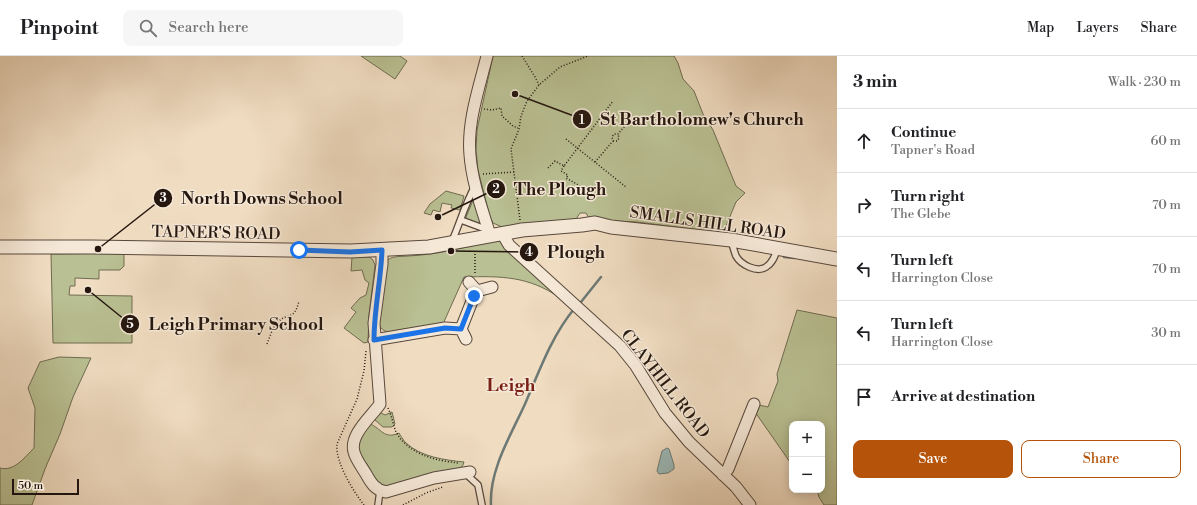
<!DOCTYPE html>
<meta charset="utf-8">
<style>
body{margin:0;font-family:"Libre Bodoni",serif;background:#f6f6f6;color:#202124}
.controls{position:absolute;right:12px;bottom:12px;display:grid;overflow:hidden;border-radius:8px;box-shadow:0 2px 10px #0003}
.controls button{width:36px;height:36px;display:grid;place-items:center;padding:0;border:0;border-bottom:1px solid #e0e0e0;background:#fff;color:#202124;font:20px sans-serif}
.scale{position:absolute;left:12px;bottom:10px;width:67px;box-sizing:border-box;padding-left:4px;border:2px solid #25170f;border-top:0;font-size:11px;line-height:14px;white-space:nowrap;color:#25170f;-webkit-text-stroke:3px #f5e8d7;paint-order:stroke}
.stop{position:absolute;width:12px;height:12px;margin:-9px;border:3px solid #1a73e8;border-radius:50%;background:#fff}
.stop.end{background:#1a73e8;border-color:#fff;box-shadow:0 1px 4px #0008}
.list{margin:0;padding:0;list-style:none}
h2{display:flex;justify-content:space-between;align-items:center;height:52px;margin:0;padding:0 16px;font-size:17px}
h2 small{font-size:13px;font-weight:400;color:#757577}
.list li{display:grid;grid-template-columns:26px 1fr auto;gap:12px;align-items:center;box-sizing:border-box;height:64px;padding:0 16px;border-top:1px solid #e0e0e0}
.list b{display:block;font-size:15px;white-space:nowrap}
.list p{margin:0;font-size:13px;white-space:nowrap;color:#757577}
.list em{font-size:13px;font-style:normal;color:#757577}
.actions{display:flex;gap:8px;padding:12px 16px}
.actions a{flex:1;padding:9px 0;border:1px solid #b45309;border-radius:8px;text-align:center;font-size:14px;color:#b45309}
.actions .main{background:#b45309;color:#fff}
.icon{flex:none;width:22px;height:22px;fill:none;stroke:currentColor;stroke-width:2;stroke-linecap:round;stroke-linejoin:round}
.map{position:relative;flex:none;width:837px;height:449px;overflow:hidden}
header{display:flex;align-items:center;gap:24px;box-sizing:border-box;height:56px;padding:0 20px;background:#fff;border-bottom:1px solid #e0e0e0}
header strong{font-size:19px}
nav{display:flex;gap:22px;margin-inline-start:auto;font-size:14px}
.search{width:280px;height:36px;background:#f6f6f6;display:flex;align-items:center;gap:10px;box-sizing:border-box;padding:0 14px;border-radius:8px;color:#757577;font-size:15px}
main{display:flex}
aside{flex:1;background:#fff}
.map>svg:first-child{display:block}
.green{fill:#b9c093;stroke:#6f6c51}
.water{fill:#9bbab9;stroke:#6c7975}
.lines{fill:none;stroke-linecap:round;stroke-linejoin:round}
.stream{stroke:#6c7975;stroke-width:2.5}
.service-casing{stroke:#58483c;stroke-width:8}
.minor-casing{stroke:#58483c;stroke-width:13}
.tertiary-casing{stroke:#58483c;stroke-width:15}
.path{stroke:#25170f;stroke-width:1.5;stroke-dasharray:1 2;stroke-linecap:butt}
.service{stroke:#f5e8d7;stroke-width:5.5}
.minor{stroke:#f5e8d7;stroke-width:11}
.tertiary{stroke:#f5e8d7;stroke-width:13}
.route{stroke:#1a73e8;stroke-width:5}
.labels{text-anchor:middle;stroke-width:3;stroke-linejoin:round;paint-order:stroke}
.street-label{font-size:16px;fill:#25170f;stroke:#f5e8d7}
.quarter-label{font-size:18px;font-weight:bold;fill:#7a1f14;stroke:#f5e8d7}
.leader{fill:none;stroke:#25170f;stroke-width:1.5}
.callout-dot{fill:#25170f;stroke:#f5e8d7;stroke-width:1.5}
.mark-label{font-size:12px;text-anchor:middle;font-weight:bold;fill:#fff}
.callout-label{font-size:17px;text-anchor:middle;font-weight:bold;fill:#25170f;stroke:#f5e8d7;stroke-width:3;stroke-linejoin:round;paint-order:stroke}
</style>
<header>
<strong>Pinpoint</strong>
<div class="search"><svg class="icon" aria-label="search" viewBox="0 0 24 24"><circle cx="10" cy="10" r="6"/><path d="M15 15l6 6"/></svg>Search here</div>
<nav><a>Map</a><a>Layers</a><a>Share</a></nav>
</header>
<main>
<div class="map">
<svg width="837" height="449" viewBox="0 0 837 449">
<rect width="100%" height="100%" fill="#f0dcc1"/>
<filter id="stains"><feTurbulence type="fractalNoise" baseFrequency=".005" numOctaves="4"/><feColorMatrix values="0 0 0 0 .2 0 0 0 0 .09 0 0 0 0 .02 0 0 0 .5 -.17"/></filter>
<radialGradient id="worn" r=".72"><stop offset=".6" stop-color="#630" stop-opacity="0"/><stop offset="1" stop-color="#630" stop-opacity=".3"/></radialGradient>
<path class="green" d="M361 0H400L407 5 395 23Z
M493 0H674L678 7 683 23 694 35 703 58 713 74 736 130 745 137 736 146 723 177 637 166 590 164 586 157H580L576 163 569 165 502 171 493 167 490 161 478 114 476 94 477 74Z
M446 135 464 140 460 154 451 152 452 149 442 147 440 156 433 154 431 159 424 157 430 148Z
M474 142 480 164 478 168 467 164 466 161Z
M498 184 560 242C529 220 501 220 464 221L443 268 391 277C383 275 380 273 378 265L385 207C390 199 400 201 408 200 438 199 469 190 498 184Z
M124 197V210L120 214H99V223L75 222V230H70L69 239 132 240V287H53L51 198Z
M352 201H369L373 204 375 209 369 259 368 286 364 287 344 272 356 256 351 252 360 242 366 239 369 227 365 224 362 214 351 215Z
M797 254 837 262V449H824L819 441 817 434H822V368H792V409L755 356 759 349 768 351 778 325 777 318Z
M59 301 91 302 73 341 60 378 45 413 32 449H0V412C14 416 25 401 34 392L35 352 28 332 40 306Z
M392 356 395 368 392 371H383L375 364V361L381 357 385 359Z
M370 368C381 372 384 384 399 377 401 380 403 384 406 387 421 401 445 404 464 406L463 409 459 414 386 431 378 428 357 393 361 377Z"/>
<path class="water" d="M667 392 669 393 674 409V413L668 417 659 418 657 415 662 395Z"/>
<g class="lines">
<path class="stream" d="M784 201 795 202
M581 246 601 221
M491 449C489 414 511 379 525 348 539 316 551 281 574 253"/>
<defs>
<path id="service" d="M461 164 488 174
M452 185C460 167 465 148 475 130
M731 185C733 190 734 195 736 200 741 209 757 217 766 211 773 207 775 199 778 192
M466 418 478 429 482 449
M378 449 380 435"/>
<path id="minor" d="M487 0C479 32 467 66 470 99 472 126 482 153 490 179
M502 177 509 189 620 290 636 310 665 357 689 386 736 431 750 449
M382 194V208L374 267 380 348C371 361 349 379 354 396 356 404 362 411 366 418 371 427 375 434 386 436L434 422 470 416
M469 226 477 235
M466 283 461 273 474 240 477 235 492 231
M374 284 445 272 461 273
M723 419 728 413 754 348"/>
<path id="tertiary" d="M0 191H92L351 195 429 191 522 174 582 169 595 167 611 171 731 184 837 203"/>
</defs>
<use href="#service" class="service-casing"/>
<use href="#minor" class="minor-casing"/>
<use href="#tertiary" class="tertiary-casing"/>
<path class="path" d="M522 0 535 21 539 29
M484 53 492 54 501 52 502 60 513 70 518 72
M566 83 626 131
M613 85H617L619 82 618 78
M595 106 613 85 612 81 614 78H618L629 65
M564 110 561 115 568 119 566 122 589 135
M548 112 555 105 564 110 613 45
M483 118 514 116
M520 164 511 93 519 73 521 60 527 45 539 29 560 11 588 0
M475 217V193
M267 288C270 281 272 272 277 267 288 255 294 266 299 245
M388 352C392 360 393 369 396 376 408 398 436 405 459 407
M364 449C353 435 335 406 337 388L357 343 364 315 366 295
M403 449 426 437 443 431"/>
<use href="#service" class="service"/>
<use href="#minor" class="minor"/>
<use href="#tertiary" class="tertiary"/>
</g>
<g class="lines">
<path class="route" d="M299 194 350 196 382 194C381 224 374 254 374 284L445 272 461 273 474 240"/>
</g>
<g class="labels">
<g class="street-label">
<text transform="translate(708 166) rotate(8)" y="6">SMALLS HILL ROAD</text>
<text transform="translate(216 176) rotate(1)" y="6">TAPNER'S ROAD</text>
<text transform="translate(666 327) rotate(52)" y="6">CLAYHILL ROAD</text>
</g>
<g class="quarter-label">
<text x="511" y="335">Leigh</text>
</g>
</g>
<path class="leader" d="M515 38L582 63M438 161L496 133M98 193L163 142M451 195L529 196M88 234L130 268"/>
<g class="callout-dot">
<circle cx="515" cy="38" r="4"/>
<circle cx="438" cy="161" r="4"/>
<circle cx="98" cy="193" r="4"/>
<circle cx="451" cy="195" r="4"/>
<circle cx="88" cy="234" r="4"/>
<circle cx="582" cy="63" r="10"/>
<circle cx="496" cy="133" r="10"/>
<circle cx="163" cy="142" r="10"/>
<circle cx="529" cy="196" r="10"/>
<circle cx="130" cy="268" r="10"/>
</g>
<g class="mark-label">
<text x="582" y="68">1</text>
<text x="496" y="137">2</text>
<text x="163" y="146">3</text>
<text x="529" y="200">4</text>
<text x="130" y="272">5</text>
</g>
<g class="callout-label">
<text x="702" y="69">St Bartholomew's Church</text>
<text x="560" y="139">The Plough</text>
<text x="262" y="148">North Downs School</text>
<text x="576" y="202">Plough</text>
<text x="236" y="274">Leigh Primary School</text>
</g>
<rect width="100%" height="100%" filter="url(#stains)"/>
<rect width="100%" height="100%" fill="url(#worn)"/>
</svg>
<div class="controls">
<button>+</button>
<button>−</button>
</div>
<div class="scale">50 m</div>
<div class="stop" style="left:299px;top:194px"></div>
<div class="stop end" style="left:474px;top:240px"></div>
</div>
<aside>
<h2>3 min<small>Walk · 230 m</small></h2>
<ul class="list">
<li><svg class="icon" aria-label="ahead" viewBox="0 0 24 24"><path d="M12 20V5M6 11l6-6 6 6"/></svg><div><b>Continue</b><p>Tapner's Road</p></div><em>60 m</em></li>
<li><svg class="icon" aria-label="right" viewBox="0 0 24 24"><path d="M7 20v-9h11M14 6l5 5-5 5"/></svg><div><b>Turn right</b><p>The Glebe</p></div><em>70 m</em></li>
<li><svg class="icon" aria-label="left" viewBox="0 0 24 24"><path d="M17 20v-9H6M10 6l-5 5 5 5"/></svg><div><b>Turn left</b><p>Harrington Close</p></div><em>70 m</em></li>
<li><svg class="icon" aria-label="left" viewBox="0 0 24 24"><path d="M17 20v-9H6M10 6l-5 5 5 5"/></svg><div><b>Turn left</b><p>Harrington Close</p></div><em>30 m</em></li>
<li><svg class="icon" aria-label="arrive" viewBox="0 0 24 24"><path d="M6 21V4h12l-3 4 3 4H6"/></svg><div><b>Arrive at destination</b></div></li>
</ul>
<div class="actions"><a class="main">Save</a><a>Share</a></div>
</aside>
</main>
